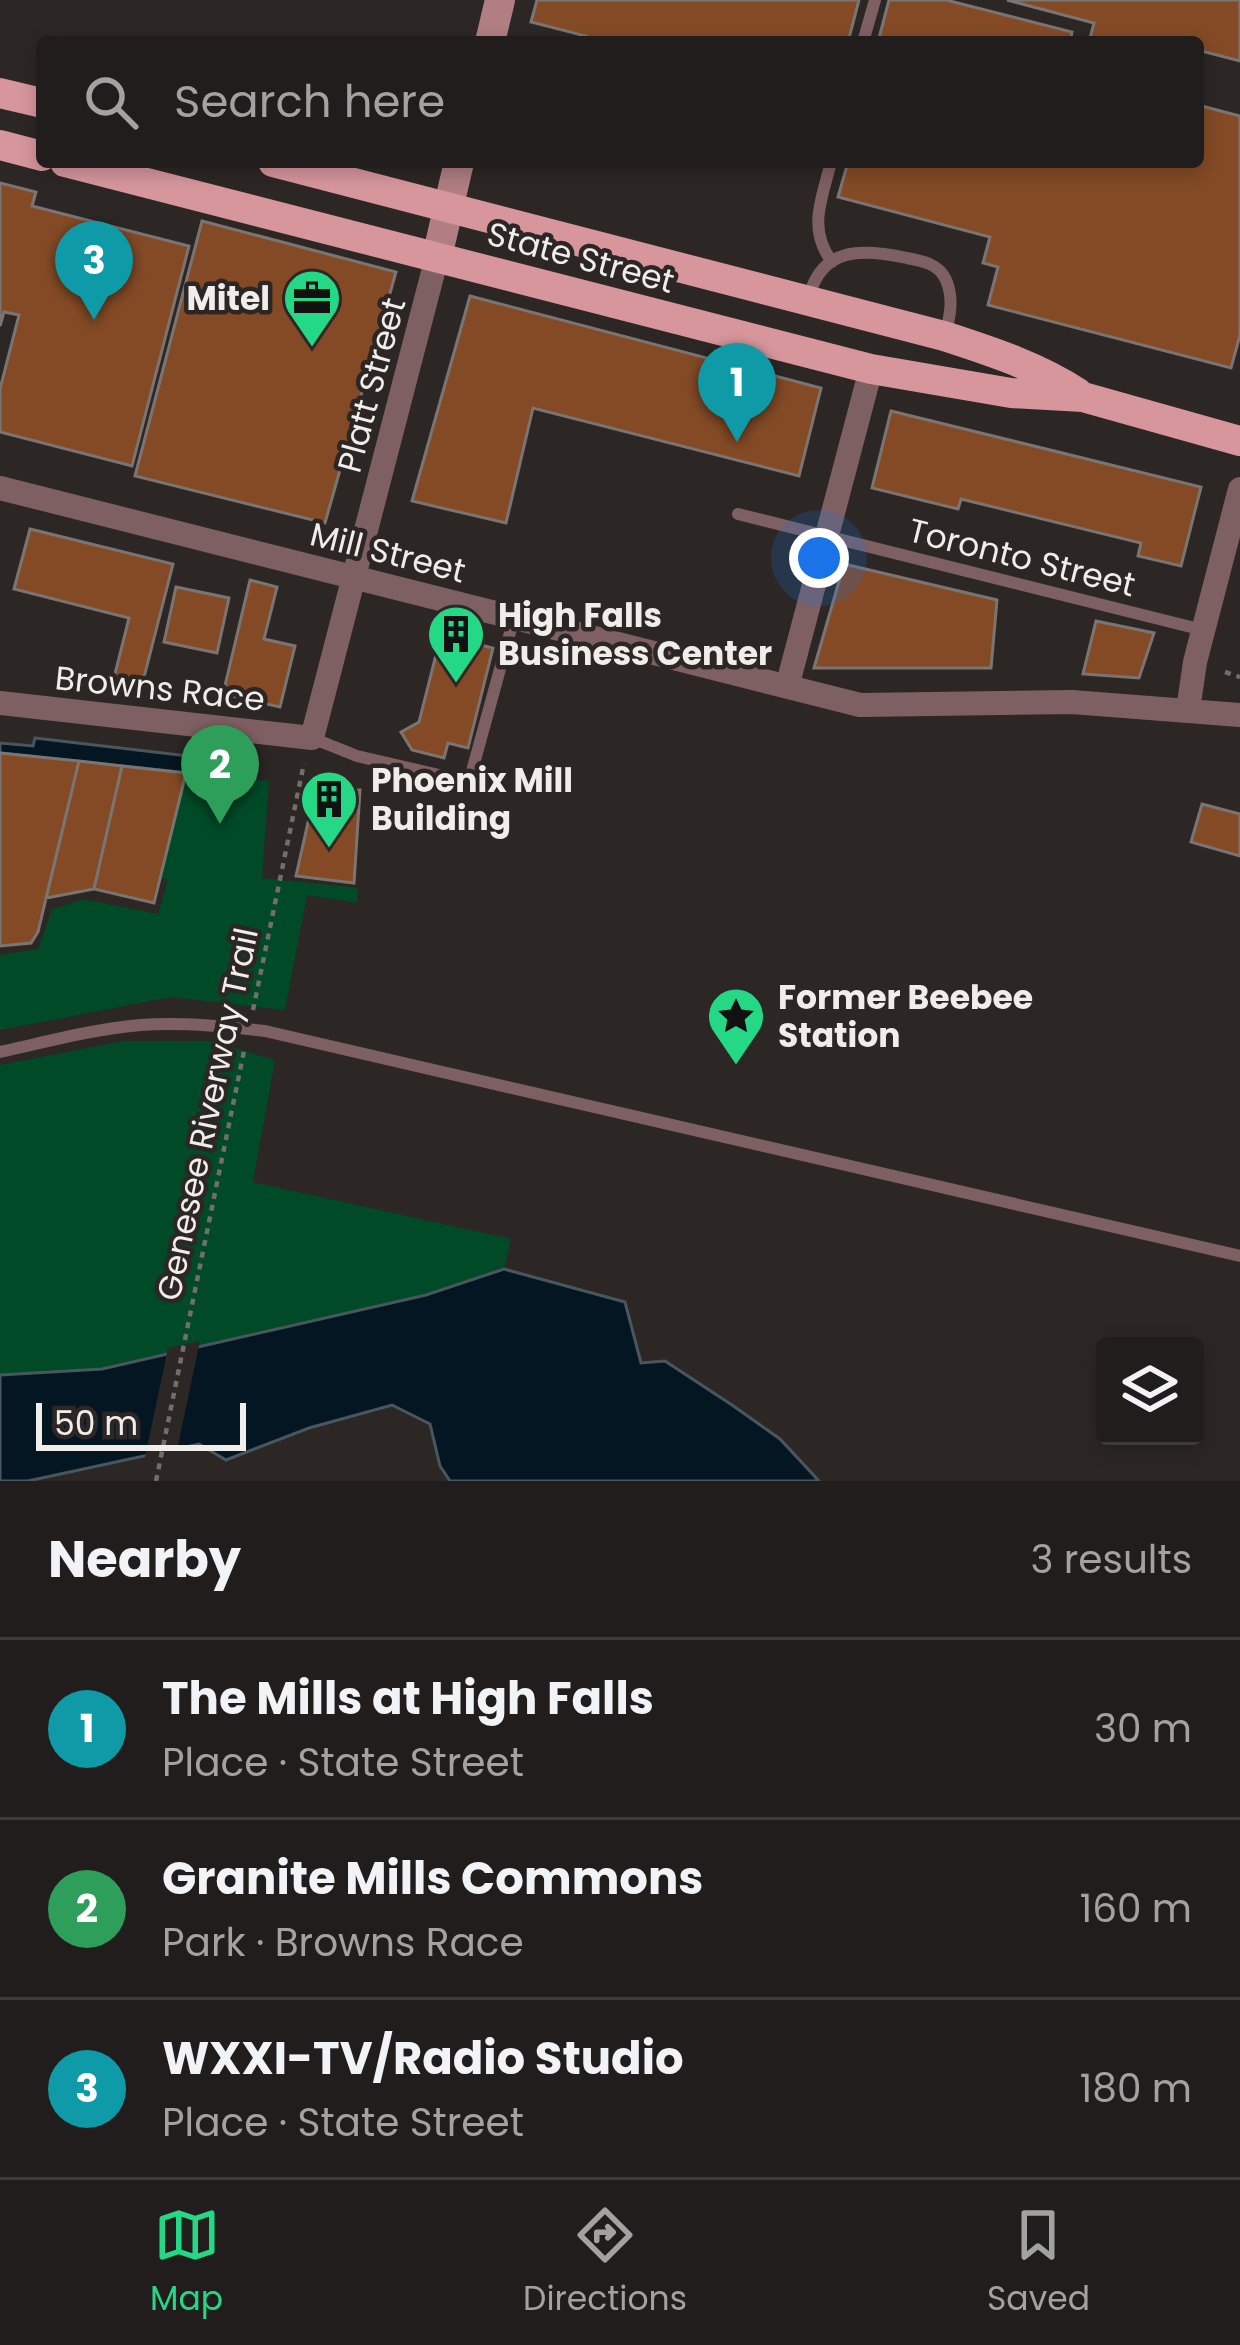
<!DOCTYPE html>
<meta charset="utf-8">
<style>
body{margin:0;font-family:Poppins,sans-serif;background:#2d2a29;color:#f1f3f6}
.controls{position:absolute;right:36px;bottom:36px;display:grid;overflow:hidden;border-radius:12px;box-shadow:0 6px 18px #0003}
.controls button{width:108px;height:108px;display:grid;place-items:center;padding:0;border:0;border-bottom:3px solid #3e3b3b;background:#211d1c;color:#f1f3f6;font:60px sans-serif}
.scale{position:absolute;left:36px;bottom:30px;width:210px;box-sizing:border-box;padding-left:12px;border:6px solid #f0edeb;border-top:0;font-size:33px;line-height:42px;white-space:nowrap;color:#f0edeb;-webkit-text-stroke:9px #2c2725;paint-order:stroke}
.you{position:absolute;left:819px;top:558px;width:42px;height:42px;margin:-30px;border:9px solid #fff;border-radius:50%;background:#1a73e8;box-shadow:0 0 0 18px #1a73e833}
.badge{display:grid;place-items:center;width:78px;height:78px;border-radius:50%;background:#25d886;color:#fff;font-size:39px;font-weight:700}
.pin{position:absolute;translate:-50% -99px;filter:drop-shadow(0 3px 6px #0008)}
.pin::after{content:'';position:absolute;top:63px;width:42px;height:36px;background:inherit;clip-path:polygon(0 0,100% 0,50% 100%)}
.list{margin:0;padding:0;list-style:none}
h2{display:flex;justify-content:space-between;align-items:center;height:156px;margin:0;padding:0 48px;font-size:51px}
h2 small{font-size:39px;font-weight:400;color:#a2a2a3}
.list li{display:grid;grid-template-columns:78px 1fr auto;gap:36px;align-items:center;box-sizing:border-box;height:180px;padding:0 48px;border-top:3px solid #3e3b3b}
.list b{display:block;font-size:45px;white-space:nowrap}
.list p{margin:0;font-size:39px;white-space:nowrap;color:#a2a2a3}
.list em{font-size:39px;font-style:normal;color:#a2a2a3}
.icon{flex:none;width:66px;height:66px;fill:none;stroke:currentColor;stroke-width:2;stroke-linecap:round;stroke-linejoin:round}
.map{position:relative;flex:none;width:1240px;height:1481px;overflow:hidden}
.search{position:absolute;background:#211d1c;box-shadow:0 6px 18px #0003;left:36px;right:36px;top:36px;height:132px;display:flex;align-items:center;gap:30px;box-sizing:border-box;padding:0 42px;border-radius:12px;color:#a2a2a3;font-size:45px}
.sheet{height:696px;background:#211d1c}
nav{display:flex;justify-content:space-around;align-items:center;box-sizing:border-box;height:168px;border-top:3px solid #3e3b3b;background:#211d1c;font-size:33px;color:#a2a2a3}
nav a{display:grid;justify-items:center;gap:6px}
nav .on{color:#25d886}
.map>svg:first-child{display:block}
.green{fill:#004a27}
.water{fill:#031622;stroke:#4a565e;stroke-width:3}
.pier{fill:#2c2725}
.building{fill:#834a25;stroke:#7a7572;stroke-width:3}
.lines{fill:none;stroke-linecap:round;stroke-linejoin:round}
.path{stroke:#726e6c;stroke-width:4.5;stroke-dasharray:6 6;stroke-linecap:butt}
.service{stroke:#7f6062;stroke-width:12}
.minor{stroke:#7f6062;stroke-width:24}
.secondary{stroke:#b07e83;stroke-width:30}
.primary{stroke:#d6969c;stroke-width:30}
.labels{text-anchor:middle;stroke-width:9;stroke-linejoin:round;paint-order:stroke}
.street-label{font-size:33px;fill:#f0edeb;stroke:#2c2725}
.poi-label{font-size:33px;font-weight:bold;fill:#f0edeb;stroke:#2c2725;text-anchor:start}
</style>
<div class="map">
<svg width="1240" height="1481" viewBox="0 0 1240 1481">
<rect width="100%" height="100%" fill="#2c2725"/>
<path class="green" d="M186 773 269 781 262 878 358 888 357 903 307 895 285 1010 171 997 0 1030V955L38 949 52 909 84 899 158 914 168 880 160 878Z
M123 1041H211L275 1060 253 1182 511 1239 504 1269 426 1295 102 1369 0 1375V1065Z"/>
<path class="water" d="M35 738 256 764 255 780 0 753V743L33 746Z
M504 1269 625 1302 641 1363 665 1361 732 1405 780 1439 819 1481H450L440 1466 430 1424 392 1405 309 1428 226 1460 199 1444 28 1481H0V1375L102 1369 426 1295Z"/>
<path class="pier" d="M200 1341 176 1455 144 1462 168 1348Z"/>
<path class="building" d="M537 0H859L848 42H585L586 36 531 22Z
M889 0H946L1072 32 1070 42H878Z
M1007 0H1240V61L1198 50V42H1089L1094 23Z
M1198 105 1240 116V335L1231 368 988 305 998 267 983 263 990 237 838 197 848 162H1198Z
M0 183 36 192 32 206 189 246 132 466 0 432V389L19 315 4 312 0 326Z
M202 221 396 272 325 523 135 476Z
M470 296 821 388 799 476 533 408 506 523 412 501Z
M891 411 1201 487 1181 566 1138 556 1141 543 961 499 958 509 872 488Z
M30 529 173 564 142 685 114 678 129 618 14 589Z
M844 564 997 600 991 668H814Z
M250 580 277 587 264 639 295 646 280 707 223 694Z
M176 587 229 598 217 653 164 642Z
M1096 621 1154 633 1139 678 1083 674Z
M441 635 493 648 468 748 448 743 444 758 412 750 401 732 419 722Z
M0 753 79 761 38 932 31 943 0 946Z
M79 761 122 766 94 889 46 898Z
M122 766 186 773 154 903 94 889Z
M335 790H360L354 883 296 876 309 818 327 823Z
M1202 804 1240 814V856L1191 842Z"/>
<g class="lines">
<path class="path" d="M1225 672 1240 677
M253 1010 304 763
M156 1481 244 1051"/>
<path class="service" d="M863 42 875 0
M831 162C822 199 807 228 832 262
M809 297C822 245 865 249 907 258 923 261 939 264 946 280 954 298 950 317 945 335
M738 514 1203 630
M312 738 357 756 469 782 514 618
M0 1052C46 1042 93 1029 141 1025 182 1022 224 1026 265 1031L1240 1256"/>
<path class="minor" d="M0 488 860 705 1072 702 1240 715
M787 687 871 369
M0 703 312 738 437 257
M1188 710 1195 662 1240 489"/>
<path class="secondary" d="M490 42 500 0
M437 257 459 162"/>
<path class="primary" d="M0 93 42 103
M0 145 42 156
M65 162 871 369 1011 393 1083 397 1240 441
M273 162 944 336C990 351 1037 366 1078 393"/>
</g>
<defs>
<symbol id="office-pin" viewBox="-11 -11 22 30"><path d="M0 17L-7.5 6A9.5 9.5 0 1 1 7.5 6Z" fill="#25d886" stroke="#2c2725"/><path d="M-6-3h4V-5.5h4V-3h4V5H-6ZM-1-4.5V-3h2v-1.5ZM-6 0V1H6V0Z" fill="#111"/></symbol>
<symbol id="building-pin" viewBox="-11 -11 22 30"><path d="M0 17L-7.5 6A9.5 9.5 0 1 1 7.5 6Z" fill="#25d886" stroke="#2c2725"/><path d="M-4-6H4V6H1V3H-1V6H-4ZM-2.5-4.3h1.7v1.8h-1.7ZM.8-4.3h1.7v1.8H.8ZM-2.5-1h1.7V.8h-1.7ZM.8-1h1.7V.8H.8Z" fill="#111"/></symbol>
<symbol id="sight-pin" viewBox="-11 -11 22 30"><path d="M0 17L-7.5 6A9.5 9.5 0 1 1 7.5 6Z" fill="#25d886" stroke="#2c2725"/><path d="M0-6L1.8-2.2L6-1.7L2.9 1.2L3.7 5.4L0 3.3L-3.7 5.4L-2.9 1.2L-6-1.7L-1.8-2.2Z" fill="#111"/></symbol>
</defs>
<g fill-rule="evenodd">
<use href="#office-pin" x="279" y="265" width="66" height="90"/>
<use href="#building-pin" x="423" y="601" width="66" height="90"/>
<use href="#building-pin" x="296" y="766" width="66" height="90"/>
<use href="#sight-pin" x="703" y="983" width="66" height="90"/>
</g>
<g class="labels">
<g class="street-label">
<text transform="translate(581 257) rotate(15)" y="12">State Street</text>
<text transform="translate(371 385) rotate(-75)" y="12">Platt Street</text>
<text transform="translate(388 552) rotate(14)" y="12">Mill Street</text>
<text transform="translate(1022 557) rotate(14)" y="12">Toronto Street</text>
<text transform="translate(160 688) rotate(6)" y="12">Browns Race</text>
<text transform="translate(207 1114) rotate(-78)" y="12">Genesee Riverway Trail</text>
</g>
<g class="poi-label">
<text x="270" y="310" text-anchor="end">Mitel</text>
<text x="498" y="627">High Falls<tspan x="498" dy="38">Business Center</tspan></text>
<text x="371" y="792">Phoenix Mill<tspan x="371" dy="38">Building</tspan></text>
<text x="778" y="1009">Former Beebee<tspan x="778" dy="38">Station</tspan></text>
</g>
</g>
</svg>
<div class="controls">
<button><svg class="icon" aria-label="layers" viewBox="0 0 24 24"><path d="M12 4l9 5-9 5-9-5zM3 14l9 5 9-5"/></svg></button>
</div>
<div class="scale">50 m</div>
<div class="you"></div>
<div class="pin badge" style="left:737px;top:442px;background:#0f9aa8">1</div>
<div class="pin badge" style="left:220px;top:824px;background:#2e9e5b">2</div>
<div class="pin badge" style="left:94px;top:320px;background:#0f9aa8">3</div>
<div class="search"><svg class="icon" aria-label="search" viewBox="0 0 24 24"><circle cx="10" cy="10" r="6"/><path d="M15 15l6 6"/></svg>Search here</div>
</div>
<section class="sheet">
<h2>Nearby<small>3 results</small></h2>
<ul class="list">
<li><span class="badge" style="background:#0f9aa8">1</span><div><b>The Mills at High Falls</b><p>Place · State Street</p></div><em>30 m</em></li>
<li><span class="badge" style="background:#2e9e5b">2</span><div><b>Granite Mills Commons</b><p>Park · Browns Race</p></div><em>160 m</em></li>
<li><span class="badge" style="background:#0f9aa8">3</span><div><b>WXXI-TV/Radio Studio</b><p>Place · State Street</p></div><em>180 m</em></li>
</ul>
</section>
<nav>
<a class="on"><svg class="icon" aria-label="map" viewBox="0 0 24 24"><path d="M3 6l6-2 6 2 6-2v14l-6 2-6-2-6 2zM9 4v14M15 6v14"/></svg>Map</a>
<a><svg class="icon" aria-label="directions" viewBox="0 0 24 24"><path d="M12 3l9 9-9 9-9-9zM9 14v-3h6M13 9l2 2-2 2"/></svg>Directions</a>
<a><svg class="icon" aria-label="saved" viewBox="0 0 24 24"><path d="M7 4h10v16l-5-4-5 4z"/></svg>Saved</a>
</nav>
